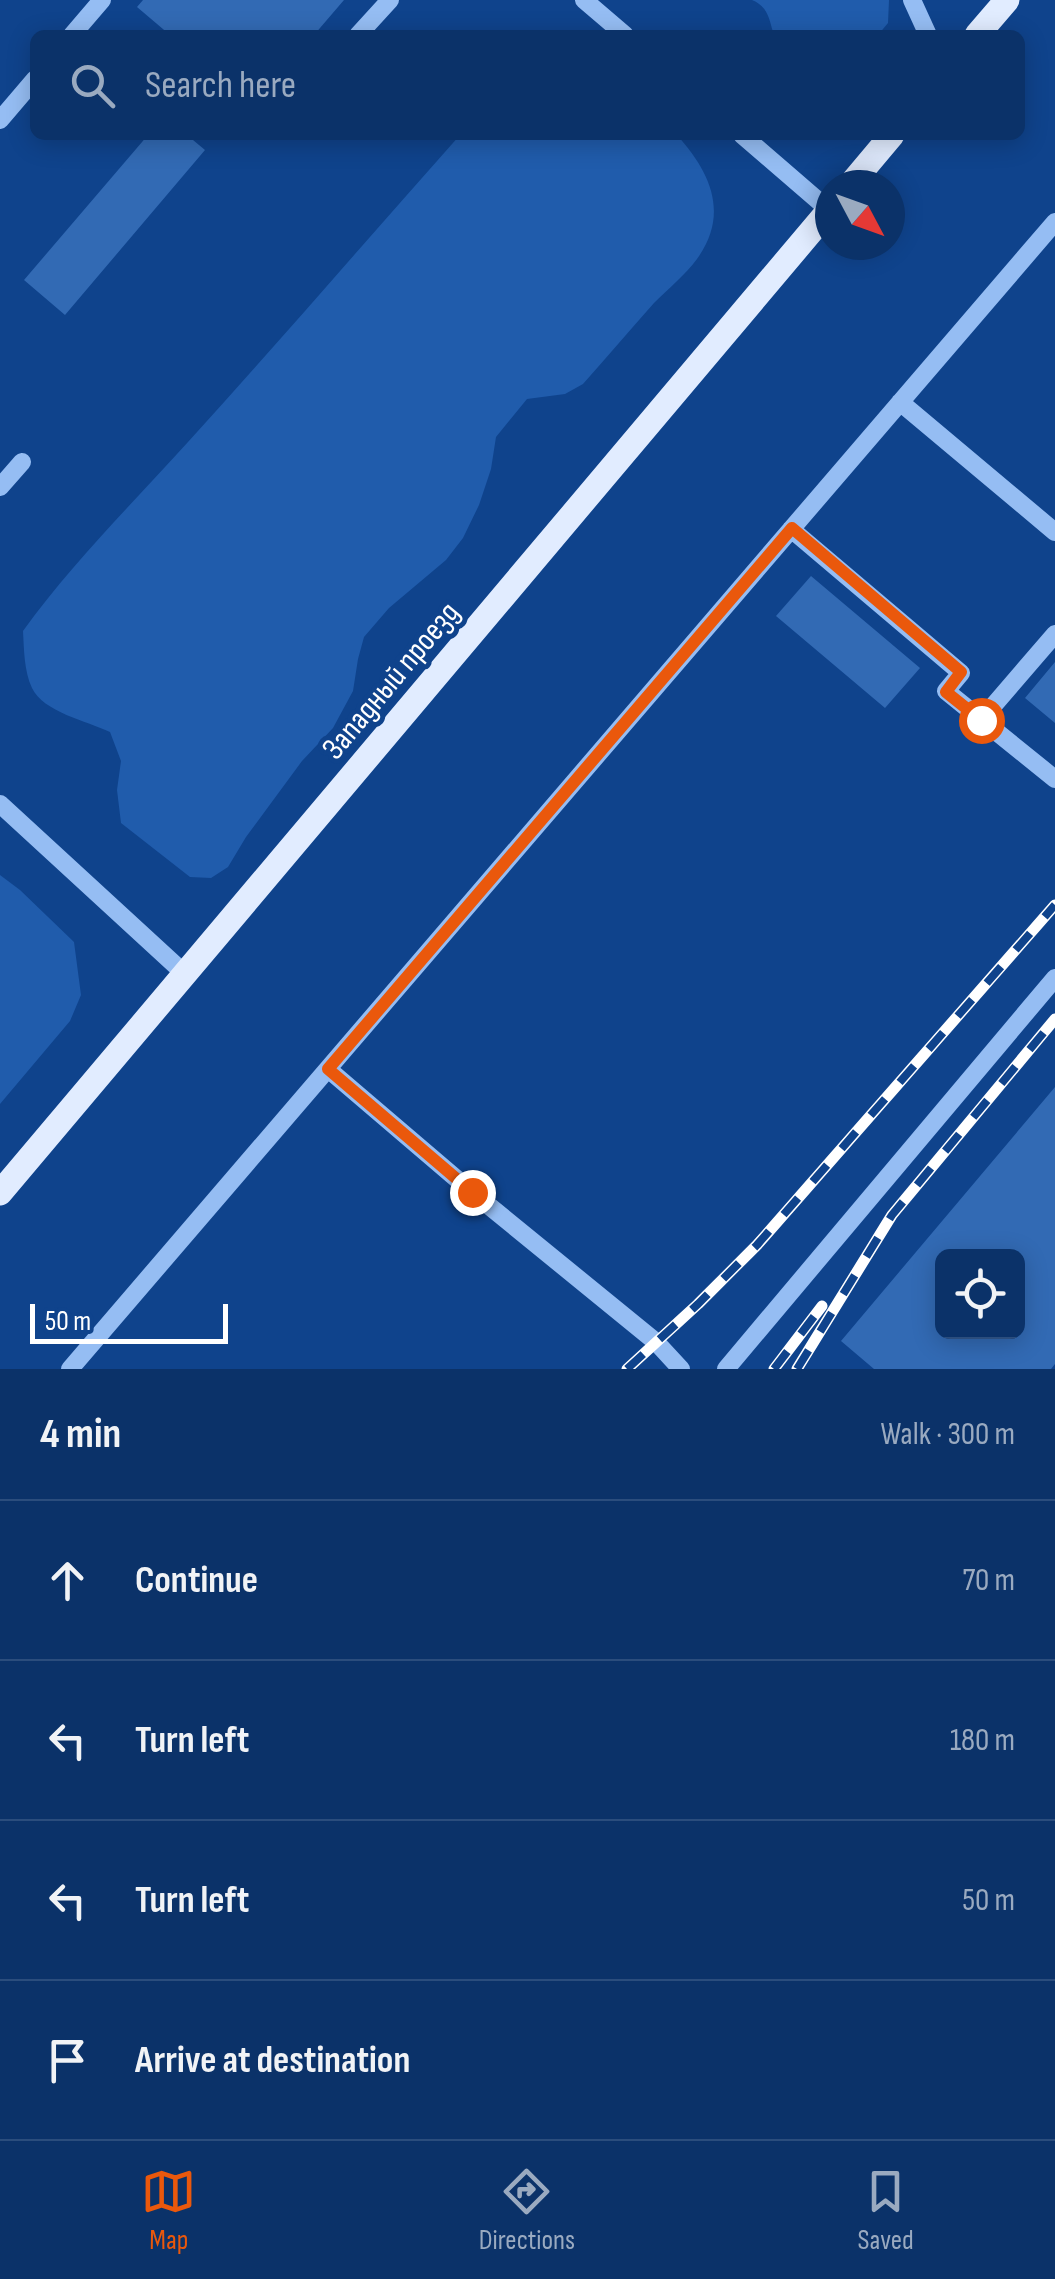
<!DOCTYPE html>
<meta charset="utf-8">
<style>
body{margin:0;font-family:"Sofia Sans Condensed",sans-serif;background:#143a6f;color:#f1f3f6}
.controls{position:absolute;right:30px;bottom:30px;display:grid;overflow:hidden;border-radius:15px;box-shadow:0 5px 25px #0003}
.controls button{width:90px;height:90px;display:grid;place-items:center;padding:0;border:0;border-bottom:2px solid #2b4d7d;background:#0b3269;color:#f1f3f6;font:50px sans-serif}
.compass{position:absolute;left:815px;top:170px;width:90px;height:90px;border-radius:50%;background:#0b3269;box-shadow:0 5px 25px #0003;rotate:131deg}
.scale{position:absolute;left:30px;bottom:25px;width:198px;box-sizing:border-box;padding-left:10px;border:5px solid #fff;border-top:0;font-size:28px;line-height:35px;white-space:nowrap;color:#fff;-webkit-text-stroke:8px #0f438c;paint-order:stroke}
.stop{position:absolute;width:30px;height:30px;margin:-22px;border:8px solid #ea580c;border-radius:50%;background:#fff}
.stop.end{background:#ea580c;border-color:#fff;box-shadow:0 2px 10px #0008}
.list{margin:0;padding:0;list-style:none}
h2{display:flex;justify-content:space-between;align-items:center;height:130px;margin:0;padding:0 40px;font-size:42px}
h2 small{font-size:32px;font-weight:400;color:#9aaac0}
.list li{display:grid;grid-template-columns:65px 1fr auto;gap:30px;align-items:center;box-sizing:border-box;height:160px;padding:0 40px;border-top:2px solid #2b4d7d}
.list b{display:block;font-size:38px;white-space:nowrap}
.list em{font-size:32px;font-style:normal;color:#9aaac0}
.icon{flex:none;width:55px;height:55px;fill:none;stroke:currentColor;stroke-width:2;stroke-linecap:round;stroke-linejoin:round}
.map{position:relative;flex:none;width:1055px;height:1369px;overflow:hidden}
.search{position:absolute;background:#0b3269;box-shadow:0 5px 25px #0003;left:30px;right:30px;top:30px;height:110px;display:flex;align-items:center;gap:25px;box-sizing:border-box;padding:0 35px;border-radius:15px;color:#9aaac0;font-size:38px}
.sheet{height:770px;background:#0b3269}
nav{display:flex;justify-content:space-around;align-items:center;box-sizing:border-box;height:140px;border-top:2px solid #2b4d7d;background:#0b3269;font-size:28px;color:#9aaac0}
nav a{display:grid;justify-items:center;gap:5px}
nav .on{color:#ea580c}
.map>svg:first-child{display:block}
.green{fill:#205cac}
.building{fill:#326ab4;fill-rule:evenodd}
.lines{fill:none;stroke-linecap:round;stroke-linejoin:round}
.minor{stroke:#95bdf3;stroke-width:18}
.major{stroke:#e1ecff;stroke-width:25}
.rail-casing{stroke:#fff;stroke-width:11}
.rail{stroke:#0f438c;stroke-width:8;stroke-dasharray:22;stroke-linecap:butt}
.route{stroke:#ea580c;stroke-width:12}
.labels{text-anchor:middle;stroke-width:10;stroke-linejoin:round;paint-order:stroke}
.street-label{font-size:32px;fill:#fff;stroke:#0f438c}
</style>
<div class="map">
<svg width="1055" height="1369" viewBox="0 0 1055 1369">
<rect width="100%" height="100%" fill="#0f438c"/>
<path class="green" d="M752 0H889L888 23 878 35H774C769 20 769 7 752 0Z
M460 135H677C710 172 730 213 697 259 685 275 668 289 654 303 630 330 607 357 583 384L565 394 527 399 496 437 491 469 479 505 463 538 446 560 389 608 364 637 358 659 353 691 333 728 302 761 246 837 228 867 211 878 190 877 121 823 117 790 121 761 110 732C87 721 43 712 32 688 24 671 24 649 23 631 72 563 132 504 188 442 280 341 369 237 460 135Z
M0 875 20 890 74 942 81 995 70 1021 0 1104Z"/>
<path class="building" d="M143 0H344L314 35H170L137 7Z
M148 135H187L205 150 65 315 24 280Z
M811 576 920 668 885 708 776 616Z
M1055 662V723L1025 698Z
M1055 1087V1364L1051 1369H874L841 1341ZM942 1256H1018V1332H942Z"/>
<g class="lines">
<path class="minor" d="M584 0 625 35
M912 0 928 35
M72 35 102 0
M358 35 390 0
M0 120 35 79
M742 135 829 210
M900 402 1055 532
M0 487 22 462
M791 529 961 673 946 691 1055 779
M981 720 1055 634
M0 804 185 974
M328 1069 472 1192 656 1342 681 1369
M70 1369 1055 222
M726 1369 1055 978"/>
<path class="major" d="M977 35 1007 0
M850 185 892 135
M0 1193 830 209"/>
<defs>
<path id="rail" d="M627 1369 698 1304 757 1245 1055 905
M774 1369 822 1306
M797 1369 892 1215 1055 1019"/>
</defs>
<use href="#rail" class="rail-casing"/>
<use href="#rail" class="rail"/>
</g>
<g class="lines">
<path class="route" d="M472 1192 328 1069 792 528 961 672 946 692 981 720"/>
</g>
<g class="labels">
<g class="street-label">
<text transform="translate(390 680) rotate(-50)" y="11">Западный проезд</text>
</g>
</g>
</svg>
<div class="controls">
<button><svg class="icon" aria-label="locate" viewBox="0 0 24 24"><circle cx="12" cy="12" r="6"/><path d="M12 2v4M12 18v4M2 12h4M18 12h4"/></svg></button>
</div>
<svg class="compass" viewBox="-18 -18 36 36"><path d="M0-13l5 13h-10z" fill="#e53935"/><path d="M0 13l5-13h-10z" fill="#9aaac0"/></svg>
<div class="scale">50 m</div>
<div class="stop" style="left:981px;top:720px"></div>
<div class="stop end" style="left:472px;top:1192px"></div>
<div class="search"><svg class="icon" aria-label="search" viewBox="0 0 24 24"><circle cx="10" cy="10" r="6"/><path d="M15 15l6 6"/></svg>Search here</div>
</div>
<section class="sheet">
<h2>4 min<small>Walk · 300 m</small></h2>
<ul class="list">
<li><svg class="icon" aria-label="ahead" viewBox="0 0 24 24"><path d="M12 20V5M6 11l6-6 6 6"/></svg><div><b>Continue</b></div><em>70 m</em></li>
<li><svg class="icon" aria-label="left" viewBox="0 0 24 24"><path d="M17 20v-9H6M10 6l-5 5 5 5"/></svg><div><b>Turn left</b></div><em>180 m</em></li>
<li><svg class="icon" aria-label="left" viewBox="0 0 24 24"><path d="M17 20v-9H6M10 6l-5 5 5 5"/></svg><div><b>Turn left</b></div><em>50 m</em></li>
<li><svg class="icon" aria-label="arrive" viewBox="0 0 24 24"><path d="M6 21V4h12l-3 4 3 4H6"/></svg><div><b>Arrive at destination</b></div></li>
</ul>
</section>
<nav>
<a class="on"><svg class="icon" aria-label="map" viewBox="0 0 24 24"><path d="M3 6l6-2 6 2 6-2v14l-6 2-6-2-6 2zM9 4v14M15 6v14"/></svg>Map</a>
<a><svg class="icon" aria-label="directions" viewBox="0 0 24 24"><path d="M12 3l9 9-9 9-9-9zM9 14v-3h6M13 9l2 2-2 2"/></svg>Directions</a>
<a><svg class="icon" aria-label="saved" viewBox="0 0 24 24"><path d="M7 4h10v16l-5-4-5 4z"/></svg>Saved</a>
</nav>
